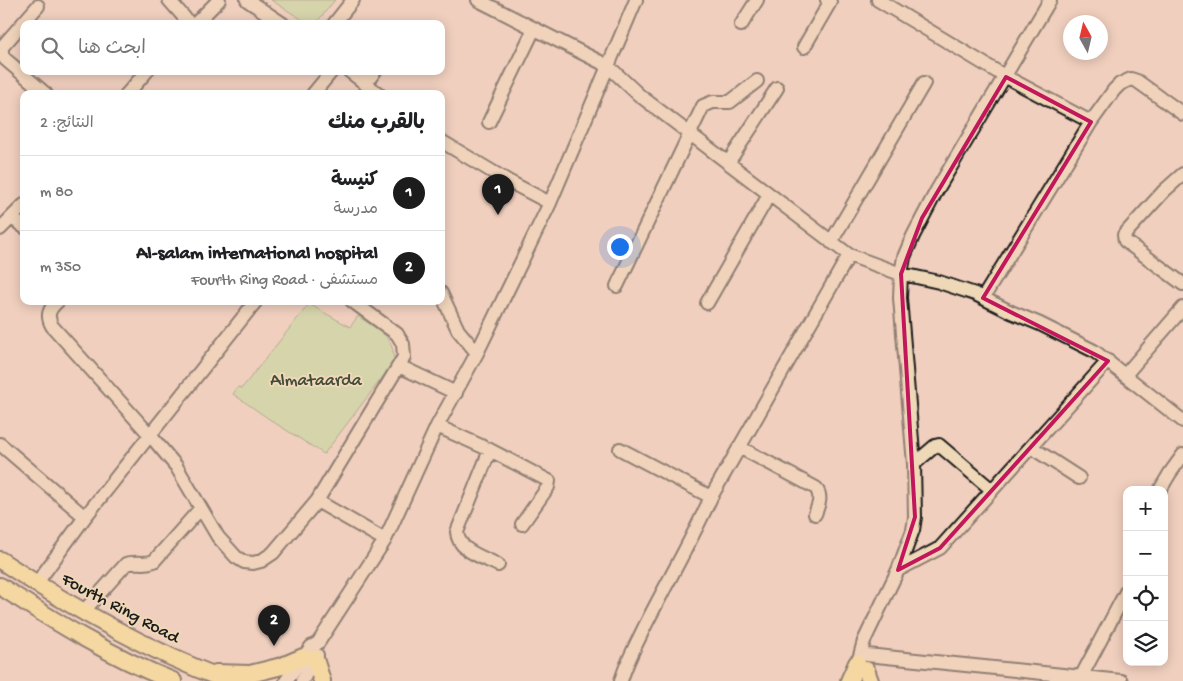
<!DOCTYPE html>
<html lang="ar">
<meta charset="utf-8">
<style>
body{margin:0;font-family:"Gochi Hand","Playpen Sans Arabic",sans-serif;background:#f6f6f6;color:#202124;direction:rtl}
.controls{position:absolute;right:15px;bottom:15px;display:grid;overflow:hidden;border-radius:10px;box-shadow:0 2px 12px #0003}
.controls button{width:45px;height:45px;display:grid;place-items:center;padding:0;border:0;border-bottom:1px solid #e0e0e0;background:#fff;color:#202124;font:25px sans-serif}
.compass{position:absolute;left:1063px;top:15px;width:45px;height:45px;border-radius:50%;background:#fff;box-shadow:0 2px 12px #0003;rotate:352deg}
.you{position:absolute;left:619px;top:246px;width:18px;height:18px;margin:-12px;border:4px solid #fff;border-radius:50%;background:#1a73e8;box-shadow:0 0 0 8px #1a73e833}
.badge{display:grid;place-items:center;width:32px;height:32px;border-radius:50%;background:#1c1c1c;color:#fff;font-size:16px;font-weight:700}
.pin{position:absolute;translate:-50% -41px;filter:drop-shadow(0 1px 2px #0008)}
.pin::after{content:'';position:absolute;top:26px;width:18px;height:15px;background:inherit;clip-path:polygon(0 0,100% 0,50% 100%)}
.list{margin:0;padding:0;list-style:none}
h2{display:flex;justify-content:space-between;align-items:center;height:65px;margin:0;padding:0 20px;font-size:21px}
h2 small{font-size:16px;font-weight:400;color:#757577}
.list li{display:grid;grid-template-columns:32px 1fr auto;gap:15px;align-items:center;box-sizing:border-box;height:75px;padding:0 20px;border-top:1px solid #e0e0e0}
.list b{display:block;font-size:19px;white-space:nowrap}
.list p{margin:0;font-size:16px;white-space:nowrap;color:#757577}
.list em{font-size:16px;font-style:normal;color:#757577}
.icon{flex:none;width:28px;height:28px;fill:none;stroke:currentColor;stroke-width:2;stroke-linecap:round;stroke-linejoin:round}
.map{position:relative;flex:none;width:1183px;height:681px;overflow:hidden;direction:ltr}
.search{position:absolute;background:#fff;box-shadow:0 2px 12px #0003;left:20px;top:20px;width:425px;height:55px;display:flex;align-items:center;gap:12px;box-sizing:border-box;padding:0 18px;border-radius:10px;color:#757577;font-size:19px}
.panel{position:absolute;background:#fff;box-shadow:0 2px 12px #0003;left:20px;top:90px;width:425px;height:215px;border-radius:10px;direction:rtl}
.map>svg:first-child{display:block}
.green{fill:#b4da96;stroke:#687b59}
.lines{fill:none;stroke-linecap:round;stroke-linejoin:round}
.minor-casing{stroke:#1c1c1c;stroke-width:16}
.major-casing{stroke:#1c1c1c;stroke-width:20}
.minor{stroke:#efd8b7;stroke-width:12}
.major{stroke:#fbe080;stroke-width:16}
.marked{fill:none;stroke:#c2185b;stroke-width:4;stroke-linejoin:round}
.labels{text-anchor:middle;stroke-width:4;stroke-linejoin:round;paint-order:stroke}
.park-label{font-size:18px;fill:#424c3a;stroke:#efd8b7}
.street-label{font-size:18px;fill:#1c1c1c;stroke:#efd8b7}
</style>
<div class="map">
<svg width="1183" height="681" viewBox="0 0 1183 681">
<rect width="100%" height="100%" fill="#f0cfbe"/>
<filter id="ink" filterUnits="userSpaceOnUse"><feTurbulence type="fractalNoise" baseFrequency=".02" numOctaves="2"/><feDisplacementMap in="SourceGraphic" scale="10" xChannelSelector="R" yChannelSelector="G"/><feConvolveMatrix kernelMatrix="1 2 1 2 8 2 1 2 1" color-interpolation-filters="sRGB"/></filter>
<g filter="url(#ink)">
<path class="green" d="M271 0H335L316 23 309 24Z
M309 304 350 327 358 316C378 331 394 334 394 362L324 454 275 423 233 394 238 387 242 388Z"/>
<g class="lines">
<defs>
<path id="minor" d="M169 0 190 24
M247 0 283 24
M478 0 608 66 639 95 849 255 898 273 939 282 975 294 1011 312 1040 324 1094 351 1183 421
M878 0 1006 77 1091 122
M38 6 2 47V55L5 59 46 94
M195 24 219 0
M334 24 353 0
M741 25 757 0
M804 47 830 2 827 0
M349 71 379 94
M365 84 375 71
M127 94 147 71
M313 94 332 71
M489 122 534 29
M441 141 508 181 550 203
M728 163 777 88
M1183 174 1164 191 1124 235 1125 241 1183 284
M12 218 24 227
M0 229 24 205
M831 242 924 83
M617 286 703 106 713 102H730L757 81
M441 293 458 330 477 353
M983 298 1091 122 1114 90 1120 84 1131 79 1137 81 1183 114
M58 301C49 309 46 315 52 326L150 435 176 466 218 537 236 557 244 562 253 563 261 561 273 553 317 501 404 357 403 344 397 334 352 301
M707 303 769 195
M399 366 456 393
M1125 375 1183 308
M437 426 490 450 549 481 548 487 522 524
M0 444 85 517
M739 447 816 488C822 497 819 504 815 514
M1031 447 1079 478
M620 449 711 497
M490 450 457 532C458 551 483 557 498 565
M914 464 935 446 939 445 992 490
M1160 490 1170 473 1183 455
M317 501 385 540
M898 570 940 548 1108 361
M36 584 85 517 256 301
M83 612 126 564C136 561 145 565 154 561L200 509
M867 655 1121 681
M856 670 864 641 898 570 913 530 915 517 914 464 900 298 901 274 904 257 913 236 937 190 1050 0
M1081 677 1127 590
M286 681 311 647 318 643 385 540 437 426 477 353 550 203 636 0
M302 681 317 655
M621 681C626 663 636 645 644 628 666 584 691 542 711 497L849 255"/>
<path id="major" d="M0 560C72 608 147 650 228 681
M0 586C55 622 112 657 173 681
M315 659 322 681
M866 670 870 681
M216 673 250 674 282 666 303 657
M849 681 857 663"/>
</defs>
<use href="#minor" class="minor-casing"/>
<use href="#major" class="major-casing"/>
<use href="#minor" class="minor"/>
<use href="#major" class="major"/>
</g>
</g>
<path d="M0 0H1183V681H0ZM1006 77 1091 122 983 298 1108 361 940 548 898 570 915 517 901 274 922 218Z" fill="#f0cfbe" fill-opacity=".55" fill-rule="evenodd"/>
<path class="marked" d="M1006 77 1091 122 983 298 1108 361 940 548 898 570 915 517 901 274 922 218Z"/>
<g class="labels">
<g class="park-label">
<text x="316" y="385">Almataarda</text>
</g>
<g class="street-label">
<text transform="translate(121 607) rotate(28)" y="6">Fourth Ring Road</text>
</g>
</g>
</svg>
<div class="controls">
<button>+</button>
<button>−</button>
<button><svg class="icon" aria-label="locate" viewBox="0 0 24 24"><circle cx="12" cy="12" r="6"/><path d="M12 2v4M12 18v4M2 12h4M18 12h4"/></svg></button>
<button><svg class="icon" aria-label="layers" viewBox="0 0 24 24"><path d="M12 4l9 5-9 5-9-5zM3 14l9 5 9-5"/></svg></button>
</div>
<svg class="compass" viewBox="-18 -18 36 36"><path d="M0-13l5 13h-10z" fill="#e53935"/><path d="M0 13l5-13h-10z" fill="#757577"/></svg>
<div class="you"></div>
<div class="pin badge" style="left:498px;top:215px">1</div>
<div class="pin badge" style="left:274px;top:646px">2</div>
<div class="search"><svg class="icon" aria-label="search" viewBox="0 0 24 24"><circle cx="10" cy="10" r="6"/><path d="M15 15l6 6"/></svg>ابحث هنا</div>
<section class="panel">
<h2>بالقرب منك<small>النتائج: 2</small></h2>
<ul class="list">
<li><span class="badge">1</span><div><b>كنيسة</b><p>مدرسة</p></div><em>80 m</em></li>
<li><span class="badge">2</span><div><b>Al-salam international hospital</b><p>مستشفى · Fourth Ring Road</p></div><em>350 m</em></li>
</ul>
</section>
</div>
